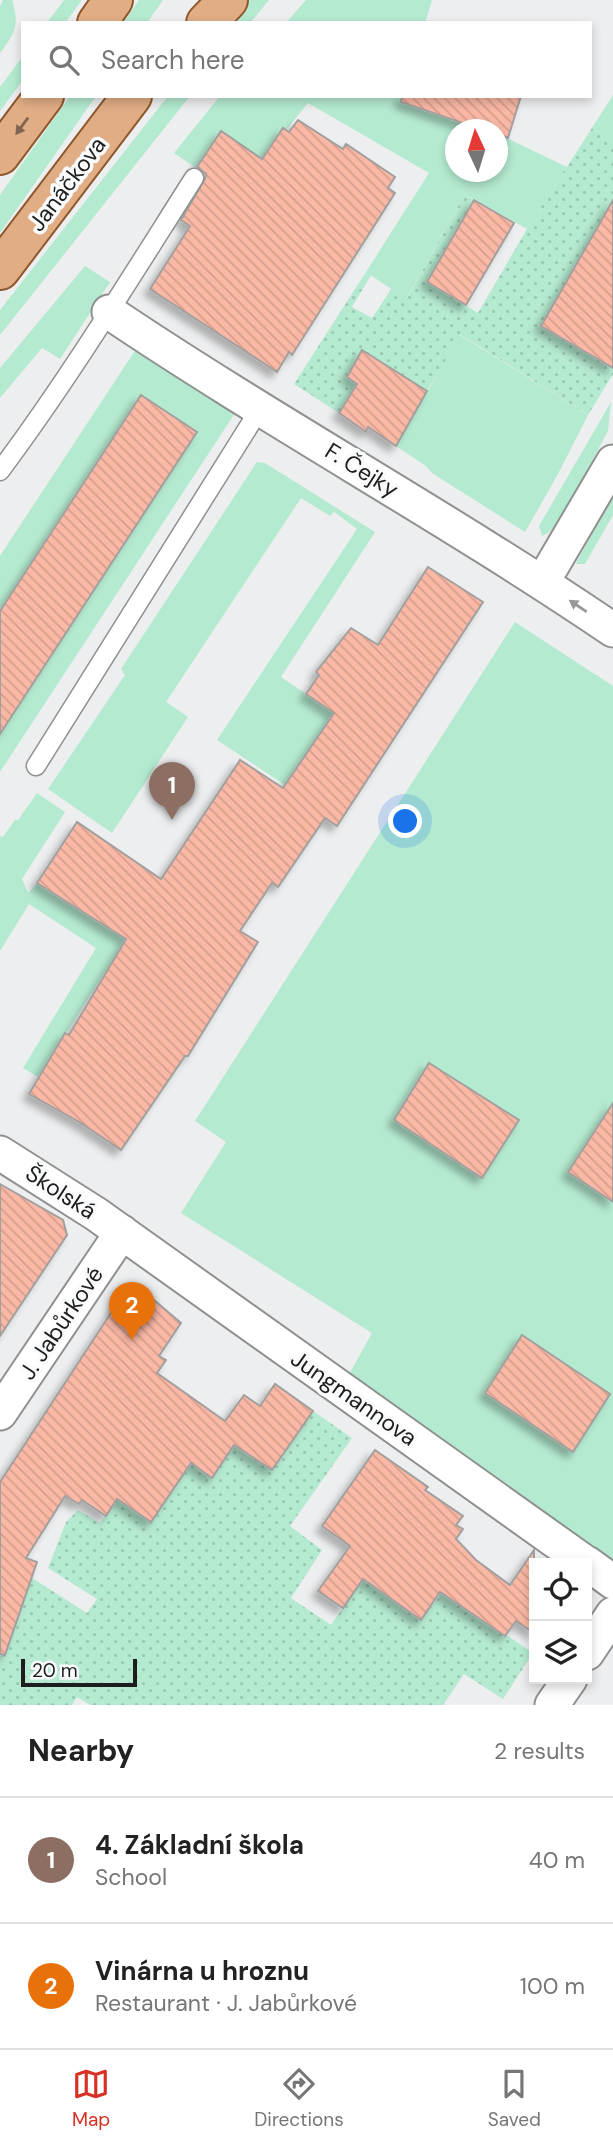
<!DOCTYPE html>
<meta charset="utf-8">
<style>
body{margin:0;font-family:"DM Sans",sans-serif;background:#f2f2f2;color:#222}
.controls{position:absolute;right:21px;bottom:21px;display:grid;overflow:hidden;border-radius:0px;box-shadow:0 4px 10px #0003}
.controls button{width:63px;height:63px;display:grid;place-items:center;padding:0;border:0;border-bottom:2px solid #e0e0e0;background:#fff;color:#222;font:35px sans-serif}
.compass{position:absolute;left:445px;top:119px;width:63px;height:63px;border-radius:50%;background:#fff;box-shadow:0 4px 10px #0003;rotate:356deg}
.scale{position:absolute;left:21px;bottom:18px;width:116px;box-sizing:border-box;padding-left:7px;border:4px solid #1d1d1e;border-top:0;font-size:19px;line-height:24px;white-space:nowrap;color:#1d1d1e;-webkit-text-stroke:5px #fafbfc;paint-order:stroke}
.you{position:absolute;left:406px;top:822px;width:24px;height:24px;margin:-18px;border:5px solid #fff;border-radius:50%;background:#1a73e8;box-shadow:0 0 0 10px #1a73e833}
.badge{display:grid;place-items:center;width:46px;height:46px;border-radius:50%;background:#d93025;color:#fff;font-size:23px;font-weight:700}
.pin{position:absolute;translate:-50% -58px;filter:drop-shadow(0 2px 4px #0008)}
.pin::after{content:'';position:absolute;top:37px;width:24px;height:21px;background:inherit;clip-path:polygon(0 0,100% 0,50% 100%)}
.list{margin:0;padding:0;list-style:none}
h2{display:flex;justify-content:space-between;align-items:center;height:91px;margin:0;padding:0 28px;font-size:30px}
h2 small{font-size:23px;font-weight:400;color:#767676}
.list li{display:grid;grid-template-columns:46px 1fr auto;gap:21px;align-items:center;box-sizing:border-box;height:126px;padding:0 28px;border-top:2px solid #e0e0e0}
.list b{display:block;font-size:26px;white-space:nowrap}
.list p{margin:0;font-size:23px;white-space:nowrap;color:#767676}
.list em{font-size:23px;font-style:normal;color:#767676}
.icon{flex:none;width:38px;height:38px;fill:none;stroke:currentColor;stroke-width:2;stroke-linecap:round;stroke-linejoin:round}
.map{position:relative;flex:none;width:613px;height:1705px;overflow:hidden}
.search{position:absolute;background:#fff;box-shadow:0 4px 10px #0003;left:21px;right:21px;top:21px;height:77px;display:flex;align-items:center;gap:18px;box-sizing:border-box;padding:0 24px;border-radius:0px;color:#767676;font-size:26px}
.sheet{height:343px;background:#fff}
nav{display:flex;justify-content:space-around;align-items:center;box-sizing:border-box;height:98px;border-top:2px solid #e0e0e0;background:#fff;font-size:19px;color:#767676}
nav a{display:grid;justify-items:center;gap:4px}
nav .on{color:#d93025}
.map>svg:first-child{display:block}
.green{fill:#b4ead0}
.garden{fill:url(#garden-dots)}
.building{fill:url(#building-back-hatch);stroke:#a1a09f;stroke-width:2;filter:url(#shadow)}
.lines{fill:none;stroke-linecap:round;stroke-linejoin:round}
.lane-casing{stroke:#8f9090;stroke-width:21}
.street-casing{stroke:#8f9090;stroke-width:37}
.primary-casing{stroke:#8f582c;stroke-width:42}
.lane{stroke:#fff;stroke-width:18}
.street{stroke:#fff;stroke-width:33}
.primary{stroke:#e1ad85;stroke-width:38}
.oneway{fill:#7f6552}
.oneway2{fill:#99999a}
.labels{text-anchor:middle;stroke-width:7;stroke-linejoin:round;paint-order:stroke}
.street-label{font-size:23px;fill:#1d1d1e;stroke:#fafbfc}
</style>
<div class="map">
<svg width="613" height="1705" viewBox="0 0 613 1705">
<defs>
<pattern id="garden-dots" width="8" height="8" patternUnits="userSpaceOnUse" patternTransform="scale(1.75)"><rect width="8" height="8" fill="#b4ead0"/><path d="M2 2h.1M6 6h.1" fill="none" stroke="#9ac8b2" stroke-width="1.8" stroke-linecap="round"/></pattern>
<pattern id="building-back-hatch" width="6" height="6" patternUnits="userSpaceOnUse" patternTransform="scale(1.75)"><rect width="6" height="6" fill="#fab8a5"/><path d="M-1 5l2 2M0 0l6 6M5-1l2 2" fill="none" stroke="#d69e8e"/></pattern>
<filter id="shadow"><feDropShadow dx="-6" dy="6" stdDeviation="3.5" flood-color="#0004"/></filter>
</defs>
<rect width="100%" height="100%" fill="#edeeef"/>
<path class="green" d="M3 0H12C20 25 15 33 0 53V6Z
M64 0H82L65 23H47Z
M139 0H163L147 23H123Z
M248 0H269L250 23H228Z
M306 0H432L425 23H286Z
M23 56V80L0 111V87Z
M613 95V140L592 128Z
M70 96H96L0 233V195Z
M168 96H190L0 335V310Z
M220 96H420L483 129 456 130V172H498V134L567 167 527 229 465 194 406 299 366 272 429 173 308 103 286 130 282 128 262 159 221 131 196 168 174 153Z
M85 266 110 282 60 359 42 348 0 398V368Z
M460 335 588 415 558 474 525 532 432 473 426 466 396 446Z
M140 343 239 407 0 772V556Z
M611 402 608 431 559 522 548 533 542 536 539 526Z
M257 462 265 463 375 532 281 677 334 713 285 785 217 740 357 529 334 512 330 516 301 498 166 702 188 717 112 833 48 789 125 675 121 669Z
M613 493V515L585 564H576Z
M515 622 613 686V1563L347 1378 372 1333 181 1213 226 1142 195 1121Z
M37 793 65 812 22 879 28 893 37 883 158 960 146 979 112 961 38 1077 23 1068 96 948 29 904 0 951V836L3 837 15 820H18Z"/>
<path class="garden" d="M592 128 613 140V201L541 326 613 368V374L588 415 461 335 427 391 374 357 368 366 356 360 347 376 357 384 339 413 294 384 366 272 371 275 352 307 372 318 392 288 407 298 465 194 474 200 427 282 478 313 527 229Z
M313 1411 352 1438 290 1526 322 1550 291 1598 331 1625 373 1564 411 1593 401 1606 421 1620 443 1592 533 1653 503 1699 464 1674 443 1705H90L77 1697 72 1705H0V1616L9 1606 21 1610 32 1578 87 1613 97 1599 48 1568 66 1522 78 1510 100 1523 136 1471 173 1455 190 1467 214 1432 272 1470Z"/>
<path class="building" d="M402 96H521L508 138 498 134V130H483L401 102Z
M298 120 343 149 346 144 395 177 388 188 395 193 292 355 289 352 277 372 150 289 190 226 181 220 205 179 206 174 197 167 221 131 262 159 283 128 289 132Z
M474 200 514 223 466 305 427 282Z
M613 200V368L541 326Z
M362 350 427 391 396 446 368 427 366 432 339 413 357 384 347 377Z
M141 395 197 432 0 734V611Z
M428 567 483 602 337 826 325 818 278 887 272 883 240 931 258 942 188 1056H185L121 1150 81 1123 29 1094 65 1033 69 1035 126 939 37 883 77 822 161 879 240 760 283 788 334 713 306 694 319 675 316 672 351 628 378 645Z
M429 1063 519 1120 482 1178 394 1120Z
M613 1103V1202L568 1172Z
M0 1184 63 1220 67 1235 0 1336Z
M141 1289 181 1323 159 1356 166 1360 157 1373 225 1421 244 1395 260 1406 275 1384 313 1411 272 1470 234 1445 212 1478 191 1463 151 1522 117 1499 106 1516 82 1500 79 1504 65 1496 26 1558 37 1562 5 1655 0 1654V1482L126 1290Z
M522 1335 610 1394 573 1452 485 1393Z
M375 1450 428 1487 425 1490 463 1516 456 1525 463 1529 456 1539 476 1560 510 1585 534 1550V1633L516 1621 505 1636 440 1592 421 1620 363 1579 343 1608 318 1591 350 1546 322 1526Z"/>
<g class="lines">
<defs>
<path id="lane" d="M0 471C70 377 131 277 194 178
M36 766 261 407"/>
<path id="street" d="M109 312C274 423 448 518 613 630
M542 583 613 462
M0 1153 96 1214 586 1563
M0 1413 122 1232
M587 1563 613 1582
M587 1653 613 1614
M552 1705 570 1679"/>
<path id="primary" d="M97 23 113 0
M206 23 228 0
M0 155 44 96
M0 270 132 96"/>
</defs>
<use href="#lane" class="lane-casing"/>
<use href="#street" class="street-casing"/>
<use href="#primary" class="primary-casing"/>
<use href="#lane" class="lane"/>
<use href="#street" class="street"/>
<use href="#primary" class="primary"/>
</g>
<defs><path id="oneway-solid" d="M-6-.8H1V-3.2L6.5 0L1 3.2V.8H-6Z" transform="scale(1.75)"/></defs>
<use class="oneway" href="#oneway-solid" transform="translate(22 126) rotate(126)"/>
<use class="oneway2" href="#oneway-solid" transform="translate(578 606) rotate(-146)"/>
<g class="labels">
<g class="street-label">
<text transform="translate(67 184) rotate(-53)" y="8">Janáčkova</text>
<text transform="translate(362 470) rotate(32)" y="8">F. Čejky</text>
<text transform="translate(61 1192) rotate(33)" y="8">Školská</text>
<text transform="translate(61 1323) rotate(-56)" y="8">J. Jabůrkové</text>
<text transform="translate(354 1398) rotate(35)" y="8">Jungmannova</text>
</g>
</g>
</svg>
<div class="controls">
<button><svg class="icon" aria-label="locate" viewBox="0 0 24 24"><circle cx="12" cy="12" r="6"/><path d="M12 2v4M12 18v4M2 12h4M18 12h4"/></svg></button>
<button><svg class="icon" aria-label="layers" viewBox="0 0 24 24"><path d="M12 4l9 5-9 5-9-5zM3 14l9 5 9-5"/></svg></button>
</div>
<svg class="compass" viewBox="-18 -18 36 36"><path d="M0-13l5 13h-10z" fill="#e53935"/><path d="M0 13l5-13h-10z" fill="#767676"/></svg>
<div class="scale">20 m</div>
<div class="you"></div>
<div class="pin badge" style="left:172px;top:820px;background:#8d6e63">1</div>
<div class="pin badge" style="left:132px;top:1340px;background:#e8710a">2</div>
<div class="search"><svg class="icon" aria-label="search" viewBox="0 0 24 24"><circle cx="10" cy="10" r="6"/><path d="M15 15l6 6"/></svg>Search here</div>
</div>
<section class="sheet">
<h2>Nearby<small>2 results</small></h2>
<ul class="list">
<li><span class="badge" style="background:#8d6e63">1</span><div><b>4. Základní škola</b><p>School</p></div><em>40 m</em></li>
<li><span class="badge" style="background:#e8710a">2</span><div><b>Vinárna u hroznu</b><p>Restaurant · J. Jabůrkové</p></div><em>100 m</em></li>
</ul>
</section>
<nav>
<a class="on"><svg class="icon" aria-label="map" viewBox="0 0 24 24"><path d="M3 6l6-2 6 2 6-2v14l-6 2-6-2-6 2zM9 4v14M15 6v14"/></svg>Map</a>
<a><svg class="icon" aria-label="directions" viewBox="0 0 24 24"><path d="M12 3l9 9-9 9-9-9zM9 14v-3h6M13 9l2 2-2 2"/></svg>Directions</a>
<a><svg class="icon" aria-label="saved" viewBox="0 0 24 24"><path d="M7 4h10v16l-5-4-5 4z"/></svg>Saved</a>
</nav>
